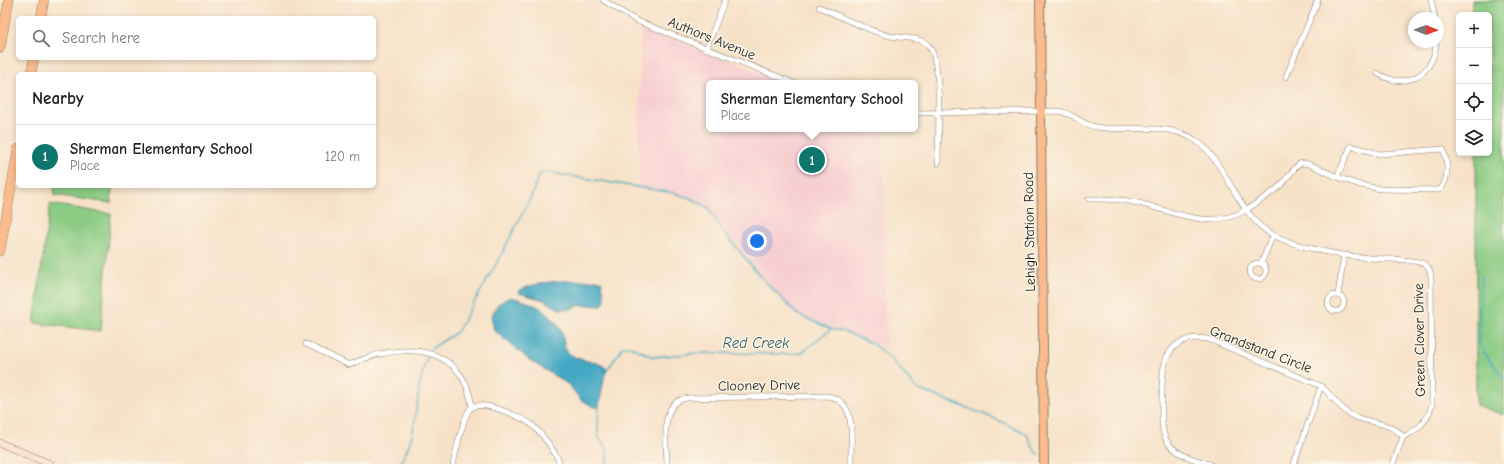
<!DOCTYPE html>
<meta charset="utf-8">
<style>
body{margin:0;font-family:"Comic Neue",sans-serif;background:#f6f6f6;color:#222}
.controls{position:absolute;right:12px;top:12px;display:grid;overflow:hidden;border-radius:6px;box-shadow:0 2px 6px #0003}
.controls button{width:36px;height:36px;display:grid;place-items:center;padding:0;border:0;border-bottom:1px solid #e0e0e0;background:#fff;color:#222;font:20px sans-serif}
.compass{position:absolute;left:1408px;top:12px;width:36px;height:36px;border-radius:50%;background:#fff;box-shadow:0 2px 6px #0003;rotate:91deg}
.you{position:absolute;left:757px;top:241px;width:14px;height:14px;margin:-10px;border:3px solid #fff;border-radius:50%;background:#1a73e8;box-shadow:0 0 0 6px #1a73e833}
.badge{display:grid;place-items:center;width:26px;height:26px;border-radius:50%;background:#0f766e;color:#fff;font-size:13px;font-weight:700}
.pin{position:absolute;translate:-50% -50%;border:2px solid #fff;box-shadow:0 1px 4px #0006}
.popup{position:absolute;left:706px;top:80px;width:212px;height:52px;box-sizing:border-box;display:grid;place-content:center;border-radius:6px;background:#fff;filter:drop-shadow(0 1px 3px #0005);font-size:13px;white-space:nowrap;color:#767676}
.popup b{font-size:15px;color:#222}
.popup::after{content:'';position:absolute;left:50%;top:100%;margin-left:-8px;border:8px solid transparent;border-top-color:#fff}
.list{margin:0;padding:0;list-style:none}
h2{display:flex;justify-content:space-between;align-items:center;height:52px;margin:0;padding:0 16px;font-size:17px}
h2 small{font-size:13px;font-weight:400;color:#767676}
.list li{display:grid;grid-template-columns:26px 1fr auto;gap:12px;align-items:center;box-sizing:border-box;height:64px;padding:0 16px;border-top:1px solid #e0e0e0}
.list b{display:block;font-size:15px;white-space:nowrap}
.list p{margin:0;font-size:13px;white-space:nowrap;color:#767676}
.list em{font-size:13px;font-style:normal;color:#767676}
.icon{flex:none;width:22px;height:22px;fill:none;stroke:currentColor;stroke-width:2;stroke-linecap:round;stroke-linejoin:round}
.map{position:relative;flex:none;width:1504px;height:464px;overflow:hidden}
.search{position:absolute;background:#fff;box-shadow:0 2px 6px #0003;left:16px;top:16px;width:360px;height:44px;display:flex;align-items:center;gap:10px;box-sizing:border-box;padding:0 14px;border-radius:6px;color:#767676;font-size:15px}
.panel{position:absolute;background:#fff;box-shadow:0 2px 6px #0003;left:16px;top:72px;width:360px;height:116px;border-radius:6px}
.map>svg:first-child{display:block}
.built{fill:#f7cfd2}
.green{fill:#8bcc84;stroke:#547450}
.water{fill:#43a8c3;stroke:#306270}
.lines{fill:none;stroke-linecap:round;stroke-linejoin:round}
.stream{stroke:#43a8c3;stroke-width:1.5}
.minor-casing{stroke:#8a7f72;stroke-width:6}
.secondary-casing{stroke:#8a7f72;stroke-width:8}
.primary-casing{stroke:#8a7f72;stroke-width:10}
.motorway-casing{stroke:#8a7f72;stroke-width:10}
.minor{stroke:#fff;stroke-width:5}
.secondary{stroke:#fde4d1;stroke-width:7}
.primary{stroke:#fbbb8d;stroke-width:8}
.motorway{stroke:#fbbb8d;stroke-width:9}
.labels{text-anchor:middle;stroke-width:3;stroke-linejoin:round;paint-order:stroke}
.street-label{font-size:14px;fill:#1c1c1c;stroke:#fcf5e5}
.water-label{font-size:15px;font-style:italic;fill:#2e5b67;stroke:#fcf5e5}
</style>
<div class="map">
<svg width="1504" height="464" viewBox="0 0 1504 464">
<rect width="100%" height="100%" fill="#fcf5e5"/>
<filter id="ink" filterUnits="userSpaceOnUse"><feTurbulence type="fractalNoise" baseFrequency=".025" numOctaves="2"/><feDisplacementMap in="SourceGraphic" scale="8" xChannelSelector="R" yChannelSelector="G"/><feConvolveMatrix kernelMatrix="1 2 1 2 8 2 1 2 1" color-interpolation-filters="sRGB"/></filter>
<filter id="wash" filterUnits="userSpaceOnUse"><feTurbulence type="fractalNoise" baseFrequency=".012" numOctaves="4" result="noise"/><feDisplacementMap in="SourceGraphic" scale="16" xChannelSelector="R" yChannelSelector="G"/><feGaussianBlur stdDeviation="0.9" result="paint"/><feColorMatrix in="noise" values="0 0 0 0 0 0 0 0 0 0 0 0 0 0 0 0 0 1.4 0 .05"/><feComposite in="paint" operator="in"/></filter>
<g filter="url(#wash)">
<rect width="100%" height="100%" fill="#f7e2c8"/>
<path class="built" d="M641 26 786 83H709V129H883L886 347 793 312 715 220 703 204 670 193 638 189Z"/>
<path class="green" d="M1472 0H1504V415L1476 405V153H1489V15H1472Z
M55 186H112L111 203 53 195Z
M50 204 111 214 101 331 34 323Z"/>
<path class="water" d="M598 280 602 282 605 301 601 306 581 305 571 309H559L544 300 519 293 518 291C541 279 572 281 598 280Z
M509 297C530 301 552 310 561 331 564 337 563 346 567 351 578 364 595 358 606 368L599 407H594L581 400 569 385 528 359 494 330 491 316 498 304Z"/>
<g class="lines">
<path class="stream" d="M1481 276 1479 340 1483 351 1504 379
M430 352 432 348 457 332 499 259 530 199 539 175 546 172 674 193 690 198 709 208 721 229 759 275 797 314 831 329
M399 464C422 432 412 389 429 355
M607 464V448L598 437C598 421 598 391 604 376 609 365 617 358 622 347L630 346 653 357 699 353 792 354 801 353 831 329 845 332 873 344 893 361 917 389 991 417 1026 433 1035 451 1039 455"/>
</g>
</g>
<g filter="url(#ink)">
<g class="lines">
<defs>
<path id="minor" d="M603 0 635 20 794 83
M1431 0 1435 18
M819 7C842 17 866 30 890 36 901 38 921 37 928 45 943 59 938 140 938 163
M706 49 725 0
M1377 73C1405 91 1435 75 1436 42
M1286 77 1318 0
M915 113 1058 111C1072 112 1082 125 1096 127 1134 133 1176 118 1206 149 1229 173 1242 219 1273 235 1298 248 1342 256 1370 258 1387 260 1409 258 1425 264L1429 269 1431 276 1432 404C1428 421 1418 430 1403 437
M1351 146 1380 154 1443 149C1448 163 1450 178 1440 190L1381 189 1360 185 1337 177Z
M1089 199C1106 199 1122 199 1138 203 1175 212 1210 231 1246 210 1257 203 1271 194 1281 185 1288 178 1292 169 1301 163L1309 164 1337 177
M1250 271a8 8 0 1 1 16 0a8 8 0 1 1-16 0Z
M1261 264 1273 235
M1328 303a8 8 0 1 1 16 0a8 8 0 1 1-16 0Z
M1338 295 1344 255
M306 344 349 365C383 349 437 339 462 377 468 386 470 396 472 406
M453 464C456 452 463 416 470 409 479 398 523 417 532 425 544 436 554 449 560 464
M667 464C667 444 658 402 687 398L826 396C859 399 850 440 851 464
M1210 464C1196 460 1179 456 1169 444 1160 433 1162 416 1162 403 1162 379 1159 346 1190 339 1195 337 1202 339 1208 339L1321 386C1332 395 1340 410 1353 416 1368 423 1394 423 1403 437
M1294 464 1321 386
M1393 464 1403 437"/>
<path id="secondary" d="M0 443 50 464"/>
<path id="primary" d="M1040 0 1044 464"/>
<path id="motorway" d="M41 18 44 0
M0 48 9 0
M31 74 34 58
M0 251 18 149"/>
</defs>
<use href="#minor" class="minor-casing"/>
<use href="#secondary" class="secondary-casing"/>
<use href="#primary" class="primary-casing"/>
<use href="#motorway" class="motorway-casing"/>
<use href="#minor" class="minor"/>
<use href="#secondary" class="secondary"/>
<use href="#primary" class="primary"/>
<use href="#motorway" class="motorway"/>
</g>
</g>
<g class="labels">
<g class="street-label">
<text transform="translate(712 38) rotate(22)" y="5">Authors Avenue</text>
<text transform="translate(1029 232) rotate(-91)" y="5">Lehigh Station Road</text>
<text transform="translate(1419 340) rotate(-91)" y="5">Green Clover Drive</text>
<text transform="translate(1261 349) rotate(21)" y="5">Grandstand Circle</text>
<text transform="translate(759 385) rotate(-1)" y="5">Clooney Drive</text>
</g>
<g class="water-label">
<text x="756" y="348">Red Creek</text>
</g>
</g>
</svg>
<div class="controls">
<button>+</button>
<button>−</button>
<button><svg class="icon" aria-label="locate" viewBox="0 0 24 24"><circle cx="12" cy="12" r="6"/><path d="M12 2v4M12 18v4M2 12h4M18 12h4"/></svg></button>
<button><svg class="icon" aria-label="layers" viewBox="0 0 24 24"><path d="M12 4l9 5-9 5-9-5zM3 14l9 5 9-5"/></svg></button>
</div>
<svg class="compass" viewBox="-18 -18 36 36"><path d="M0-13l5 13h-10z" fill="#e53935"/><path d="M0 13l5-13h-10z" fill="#767676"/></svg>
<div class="you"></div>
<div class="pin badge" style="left:812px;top:160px">1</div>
<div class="popup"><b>Sherman Elementary School</b>Place</div>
<div class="search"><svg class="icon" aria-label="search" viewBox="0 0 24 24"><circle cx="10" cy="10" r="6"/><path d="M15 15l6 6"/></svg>Search here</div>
<section class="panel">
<h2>Nearby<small></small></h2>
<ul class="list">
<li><span class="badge">1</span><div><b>Sherman Elementary School</b><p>Place</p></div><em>120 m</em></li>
</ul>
</section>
</div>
